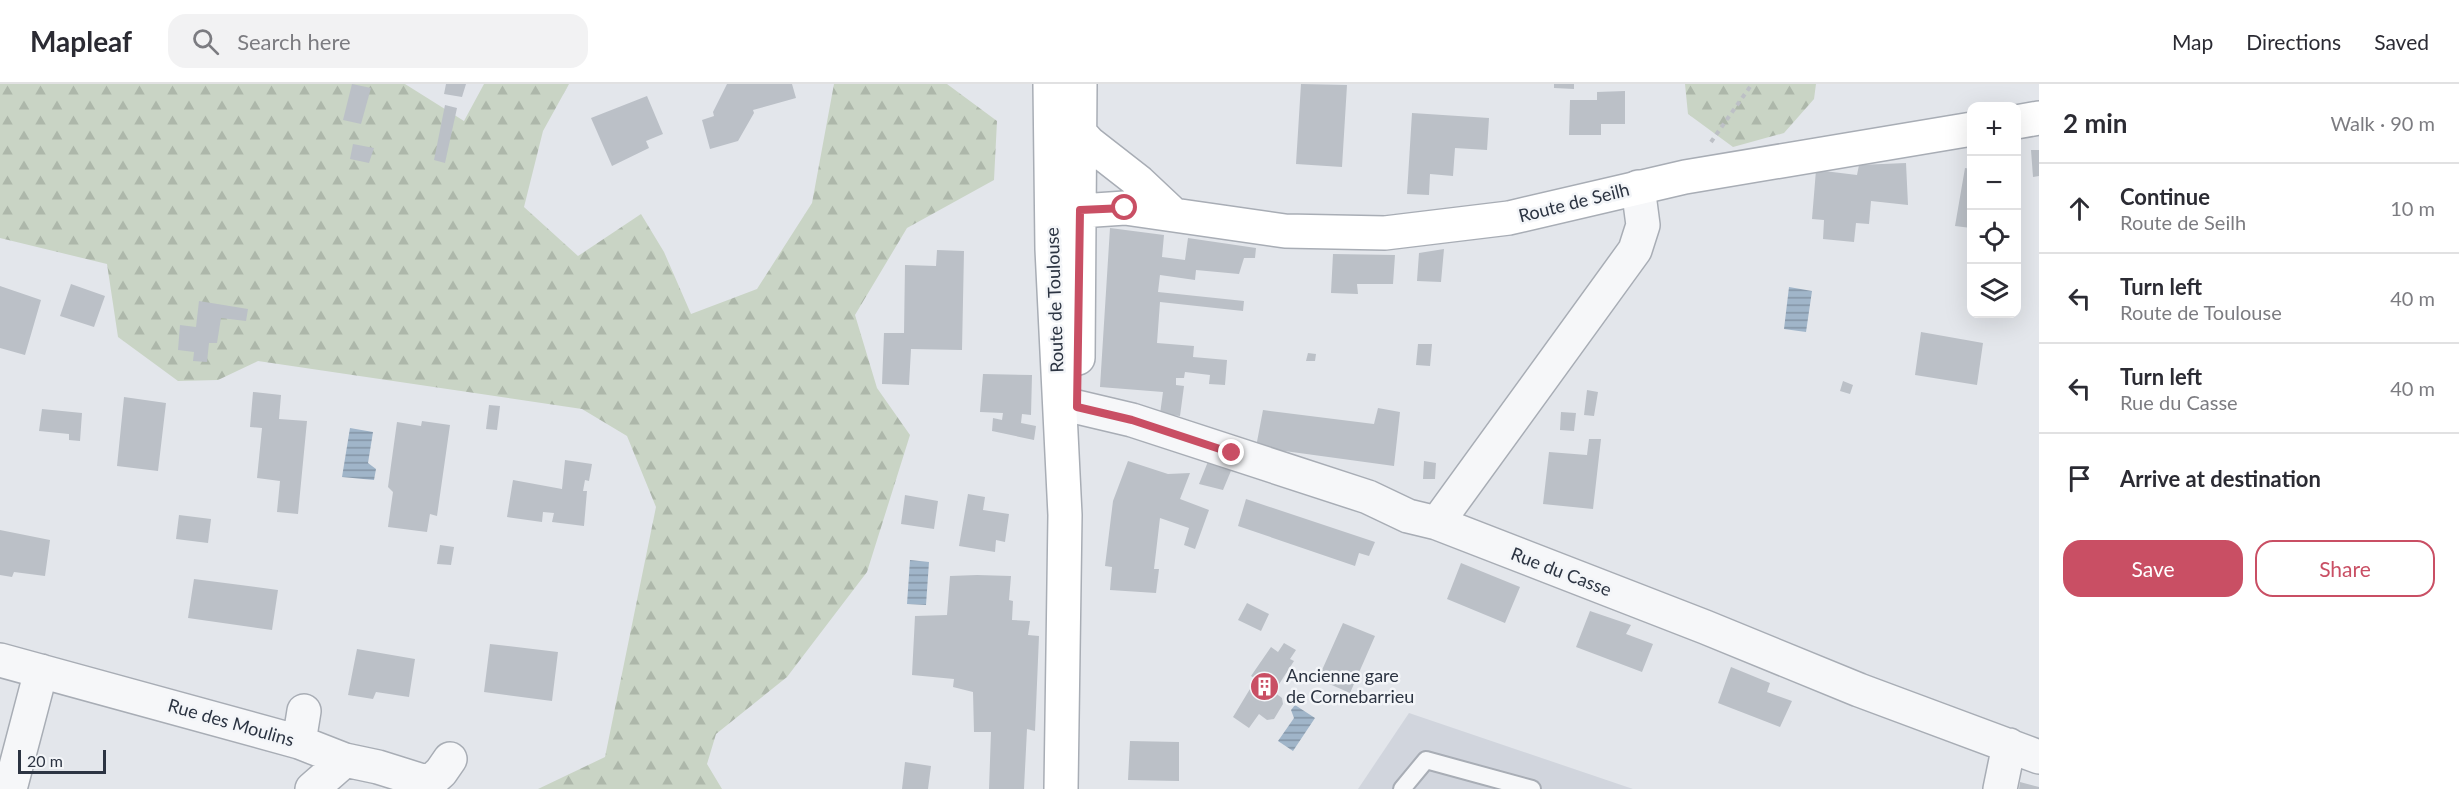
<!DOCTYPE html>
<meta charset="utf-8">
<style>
body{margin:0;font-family:Lato,sans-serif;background:#f2f2f3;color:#2b2b33}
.controls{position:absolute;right:18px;top:18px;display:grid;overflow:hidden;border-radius:12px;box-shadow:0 6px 24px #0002}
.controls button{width:54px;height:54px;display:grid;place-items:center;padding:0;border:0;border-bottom:2px solid #e1e1e2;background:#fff;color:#2b2b33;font:30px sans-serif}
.scale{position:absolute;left:18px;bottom:15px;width:88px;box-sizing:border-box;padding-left:6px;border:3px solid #2c3442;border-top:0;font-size:16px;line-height:21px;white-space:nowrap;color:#2c3442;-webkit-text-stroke:4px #f3f5f8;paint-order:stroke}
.stop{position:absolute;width:18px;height:18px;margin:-14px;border:4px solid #c94f64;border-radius:50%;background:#fff}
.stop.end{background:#c94f64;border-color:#fff;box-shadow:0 2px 6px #0008}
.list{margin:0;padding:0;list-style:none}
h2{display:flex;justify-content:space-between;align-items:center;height:78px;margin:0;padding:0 24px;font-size:26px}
h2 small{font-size:20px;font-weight:400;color:#7c7c81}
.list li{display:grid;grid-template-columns:39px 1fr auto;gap:18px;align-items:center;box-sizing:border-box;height:90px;padding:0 24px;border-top:2px solid #e1e1e2}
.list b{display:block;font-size:22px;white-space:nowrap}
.list p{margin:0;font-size:20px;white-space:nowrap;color:#7c7c81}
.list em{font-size:20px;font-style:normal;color:#7c7c81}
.actions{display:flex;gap:12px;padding:18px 24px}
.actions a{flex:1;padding:14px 0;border:2px solid #c94f64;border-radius:18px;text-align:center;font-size:21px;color:#c94f64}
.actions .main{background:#c94f64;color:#fff}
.icon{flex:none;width:33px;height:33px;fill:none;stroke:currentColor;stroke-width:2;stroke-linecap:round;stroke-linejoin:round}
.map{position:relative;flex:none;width:2039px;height:705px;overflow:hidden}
header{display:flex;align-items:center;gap:36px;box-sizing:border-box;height:84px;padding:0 30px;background:#fff;border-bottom:2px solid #e1e1e2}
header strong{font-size:28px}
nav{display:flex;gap:33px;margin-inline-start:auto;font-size:21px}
.search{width:420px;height:54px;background:#f2f2f3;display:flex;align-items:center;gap:15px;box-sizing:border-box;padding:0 21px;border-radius:18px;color:#7c7c81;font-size:22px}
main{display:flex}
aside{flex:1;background:#fff}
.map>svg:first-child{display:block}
.built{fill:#d1d5dd}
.forest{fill:url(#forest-firs)}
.water{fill:url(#water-rules)}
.building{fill:#bbc0c7}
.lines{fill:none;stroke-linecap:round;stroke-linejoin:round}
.lane-casing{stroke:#a8adb5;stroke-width:20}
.street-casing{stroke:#a8adb5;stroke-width:36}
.secondary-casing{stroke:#a8adb5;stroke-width:36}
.path{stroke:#bdc0c6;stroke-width:4;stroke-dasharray:4.5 4.5;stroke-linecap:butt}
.lane{stroke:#f6f7f9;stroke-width:16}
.street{stroke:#f6f7f9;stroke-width:33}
.secondary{stroke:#fff;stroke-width:33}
.route{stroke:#c94f64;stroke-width:8}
.labels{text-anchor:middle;stroke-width:5;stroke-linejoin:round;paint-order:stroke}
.street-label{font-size:18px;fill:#2c3442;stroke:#f3f5f8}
.poi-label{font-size:18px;fill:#2c3442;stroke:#f3f5f8;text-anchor:start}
</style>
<header>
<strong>Mapleaf</strong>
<div class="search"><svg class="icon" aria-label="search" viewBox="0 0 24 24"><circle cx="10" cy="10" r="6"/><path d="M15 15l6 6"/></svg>Search here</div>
<nav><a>Map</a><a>Directions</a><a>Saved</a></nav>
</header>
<main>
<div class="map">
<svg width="2039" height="705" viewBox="0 0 2039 705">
<defs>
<pattern id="forest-firs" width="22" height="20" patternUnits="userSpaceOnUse" patternTransform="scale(1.5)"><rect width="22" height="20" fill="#c9d4c5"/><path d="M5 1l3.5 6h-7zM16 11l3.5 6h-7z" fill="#adb7aa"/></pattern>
<pattern id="water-rules" width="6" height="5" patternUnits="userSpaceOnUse" patternTransform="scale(1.5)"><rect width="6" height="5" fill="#a0b5c9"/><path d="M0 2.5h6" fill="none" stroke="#8394a5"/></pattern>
</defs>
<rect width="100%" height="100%" fill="#e3e6eb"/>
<path class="built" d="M1409 629 1633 705H1358Z"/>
<path class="forest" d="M0 0H405L464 37 484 0H569L543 47 524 123 578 172 641 130 664 168 691 230 757 205 812 119 834 0H947L997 37 994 96 907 144 855 231 877 304 910 351 867 488 787 593 716 650 707 680 722 705H538L605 673 656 423 627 352 582 325 258 277 218 296 178 297 118 253 107 180 0 154Z
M1685 0H1816L1814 15 1784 49 1733 63 1688 30Z"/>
<path class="water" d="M1789 203 1812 207 1806 248 1784 245Z
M350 344 373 348 368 379 376 385 374 396 342 393Z
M910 476 929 478 926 521 907 520Z
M1295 621 1315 634 1293 667 1278 657 1294 634 1291 626Z"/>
<path class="building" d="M352 0 371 4 361 40 343 36Z
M446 0H466L462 13 444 10Z
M727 0H792L796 14 753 26 754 29 738 57 710 65 702 36 714 32 713 28Z
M1301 0 1347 1 1342 83 1296 80Z
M1554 0H1574V5L1554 4Z
M1625 7V40H1601V51H1569L1570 16H1597V8Z
M647 12 663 50 646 57 649 64 612 82 591 34Z
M445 21 457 24 445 79 434 76Z
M1412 29 1489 34 1487 66 1455 64 1453 92 1430 90 1429 111 1407 110Z
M353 60 374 64 369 79 350 75Z
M2031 66H2039V92L2033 93Z
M1906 79 1908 121 1871 117 1869 140 1856 139 1854 158 1823 155 1824 136 1812 135 1816 86 1857 91 1859 81Z
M1965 84 1971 85V144L1955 142Z
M1110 144 1164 151 1162 173 1185 176 1188 154 1256 164 1255 174H1244L1239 190 1196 186 1195 196 1160 191 1158 208 1244 217 1243 227 1160 218 1157 259 1194 262 1193 273 1227 276 1225 301 1209 300 1210 291 1185 288 1184 294H1176V301L1184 302 1180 332 1160 330 1163 308 1100 303Z
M1444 165 1441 198 1417 197 1419 169Z
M937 166 964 167 962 266 911 265 909 301 882 300 884 249H904L905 181 936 182Z
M1333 170 1395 171 1393 200H1357L1358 210 1331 209Z
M71 200 105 212 94 243 60 232Z
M0 202 41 216 25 271 0 264Z
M199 217 248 225 246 237 221 234 217 259H209L207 278 193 277 194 268 178 266 180 241 196 243Z
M1921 248 1983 259 1977 301 1915 291Z
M1418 260H1432L1430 282 1416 281Z
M1308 269 1316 270 1315 277H1306Z
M983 290 1032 291 1031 331 1022 330 1021 339 1036 342 1034 356 992 347 993 334 1002 336 1003 329 980 328Z
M1843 297 1853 301 1850 310 1840 307Z
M1587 306 1598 308 1594 332 1584 331Z
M253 308 281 311 279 335 307 337 298 430 277 428 280 397 257 394 262 344 250 343Z
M124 313 166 319 158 387 117 382Z
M489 321 500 322 497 346 486 345Z
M1378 324 1400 328 1394 382 1256 363 1263 326 1374 340Z
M42 325 82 329 80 357 69 356V350L39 347Z
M1561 328 1576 329 1574 347 1560 346Z
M422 337 450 341 437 432 430 430 427 448 388 443 393 408 388 403 397 338 421 342Z
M1589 355H1601L1593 425 1543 420 1549 368 1587 371Z
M1209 375 1233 382 1223 406 1199 400Z
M565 376 592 380 589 397 585 396 583 407H587L584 442 552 438 554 429 543 428 542 438 507 433 513 396 562 405Z
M1128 377 1168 390 1190 389 1180 415 1209 426 1195 465 1184 461 1189 444 1160 434 1154 485H1159L1156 509 1110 506 1112 483 1105 482 1113 417Z
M1424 377 1436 379 1435 395H1423Z
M968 410 985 413 983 426 1009 430 1005 458 996 456 995 468 959 462Z
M905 411 938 417 934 445 901 440Z
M1246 415 1375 458 1369 472 1359 469 1355 482 1238 442Z
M179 431 211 435 208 459 176 455Z
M0 446 50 456 45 492 14 488 12 493 0 491Z
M440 461 454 463 451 481 437 480Z
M1461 479 1520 503 1505 539 1447 515Z
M977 491 1011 492 1009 516 1013 517 1012 536 1030 537 1028 551 1039 552 1035 647 1027 645 1024 705H989L991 648H974L973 608 953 603 954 595 912 591 915 532 947 531 950 492Z
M194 495 278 506 272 546 188 534Z
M1247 519 1269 530 1261 547 1238 536Z
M1590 527 1631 541 1626 550 1653 560 1642 588 1576 563Z
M1343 539 1375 552 1350 609 1318 595Z
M1284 559 1296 566 1290 575 1294 577 1274 608 1282 614 1283 620 1274 635 1267 636 1259 630 1249 644 1233 633 1256 595 1251 592 1271 563 1278 568Z
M490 560 558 568 552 617 484 608Z
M357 565 415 575 409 613 376 608 373 615 348 611Z
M1731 583 1770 599 1767 608 1792 617 1780 643 1718 619Z
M1130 657 1179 658V697L1128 696Z
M905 678 931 682 928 705H902Z
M2020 698 2039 703V705H2019Z"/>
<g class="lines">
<defs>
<path id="lane" d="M1402 705 1426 676 1532 705"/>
<path id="street" d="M1077 323 1132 336 1368 413 1408 432 1437 439 1705 543 1859 606 2039 673
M1437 439 1635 166 1643 141 1638 103
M0 576 299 658 345 676 378 683 429 699 441 688 450 675
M299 658 304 627
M10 705 41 587
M312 705 345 676
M2000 705 2009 661"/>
<path id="secondary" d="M1050 0 1052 165 1065 431 1061 705
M2016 38 2039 34
M1080 49 1089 59 1139 98 1173 130
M1080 127 1125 124 1285 147 1385 149 1509 134 1685 93 1972 45
M1078 274 1080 0"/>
</defs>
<use href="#lane" class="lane-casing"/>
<use href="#street" class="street-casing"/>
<use href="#secondary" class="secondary-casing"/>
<path class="path" d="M1711 58 1752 0"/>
<use href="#lane" class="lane"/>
<use href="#street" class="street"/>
<use href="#secondary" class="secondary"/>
</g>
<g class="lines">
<path class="route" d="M1125 124 1080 126 1077 323 1132 336 1232 369"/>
</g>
<defs>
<symbol id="building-disc" viewBox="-11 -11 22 22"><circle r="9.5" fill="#c94f64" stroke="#f3f5f8"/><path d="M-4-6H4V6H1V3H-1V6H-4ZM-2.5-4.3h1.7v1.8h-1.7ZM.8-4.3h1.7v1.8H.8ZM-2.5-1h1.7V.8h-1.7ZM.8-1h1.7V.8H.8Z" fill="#fff"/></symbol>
</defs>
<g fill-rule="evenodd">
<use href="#building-disc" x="1248" y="586" width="33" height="33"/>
</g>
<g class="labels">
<g class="street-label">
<text transform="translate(1574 119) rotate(-14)" y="6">Route de Seilh</text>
<text transform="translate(1055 216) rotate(-92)" y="6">Route de Toulouse</text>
<text transform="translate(1561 488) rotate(21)" y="6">Rue du Casse</text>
<text transform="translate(231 639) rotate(16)" y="6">Rue des Moulins</text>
</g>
<g class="poi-label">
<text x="1286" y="598">Ancienne gare<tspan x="1286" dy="21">de Cornebarrieu</tspan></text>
</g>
</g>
</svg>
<div class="controls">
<button>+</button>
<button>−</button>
<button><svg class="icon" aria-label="locate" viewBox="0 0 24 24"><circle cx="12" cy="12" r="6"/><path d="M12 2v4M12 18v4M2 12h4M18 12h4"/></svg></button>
<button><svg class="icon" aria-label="layers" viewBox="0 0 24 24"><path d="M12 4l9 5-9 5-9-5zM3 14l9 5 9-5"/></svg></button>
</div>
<div class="scale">20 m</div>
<div class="stop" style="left:1125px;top:124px"></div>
<div class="stop end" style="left:1232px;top:369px"></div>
</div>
<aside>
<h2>2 min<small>Walk · 90 m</small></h2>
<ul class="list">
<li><svg class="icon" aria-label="ahead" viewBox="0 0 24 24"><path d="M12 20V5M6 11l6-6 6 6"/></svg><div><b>Continue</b><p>Route de Seilh</p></div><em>10 m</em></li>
<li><svg class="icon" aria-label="left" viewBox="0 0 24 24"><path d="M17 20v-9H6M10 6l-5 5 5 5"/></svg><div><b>Turn left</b><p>Route de Toulouse</p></div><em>40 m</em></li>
<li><svg class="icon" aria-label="left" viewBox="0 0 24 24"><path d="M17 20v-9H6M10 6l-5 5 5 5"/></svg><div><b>Turn left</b><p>Rue du Casse</p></div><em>40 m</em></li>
<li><svg class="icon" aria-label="arrive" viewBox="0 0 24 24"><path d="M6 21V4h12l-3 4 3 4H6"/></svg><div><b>Arrive at destination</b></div></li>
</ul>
<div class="actions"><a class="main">Save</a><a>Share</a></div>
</aside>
</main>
